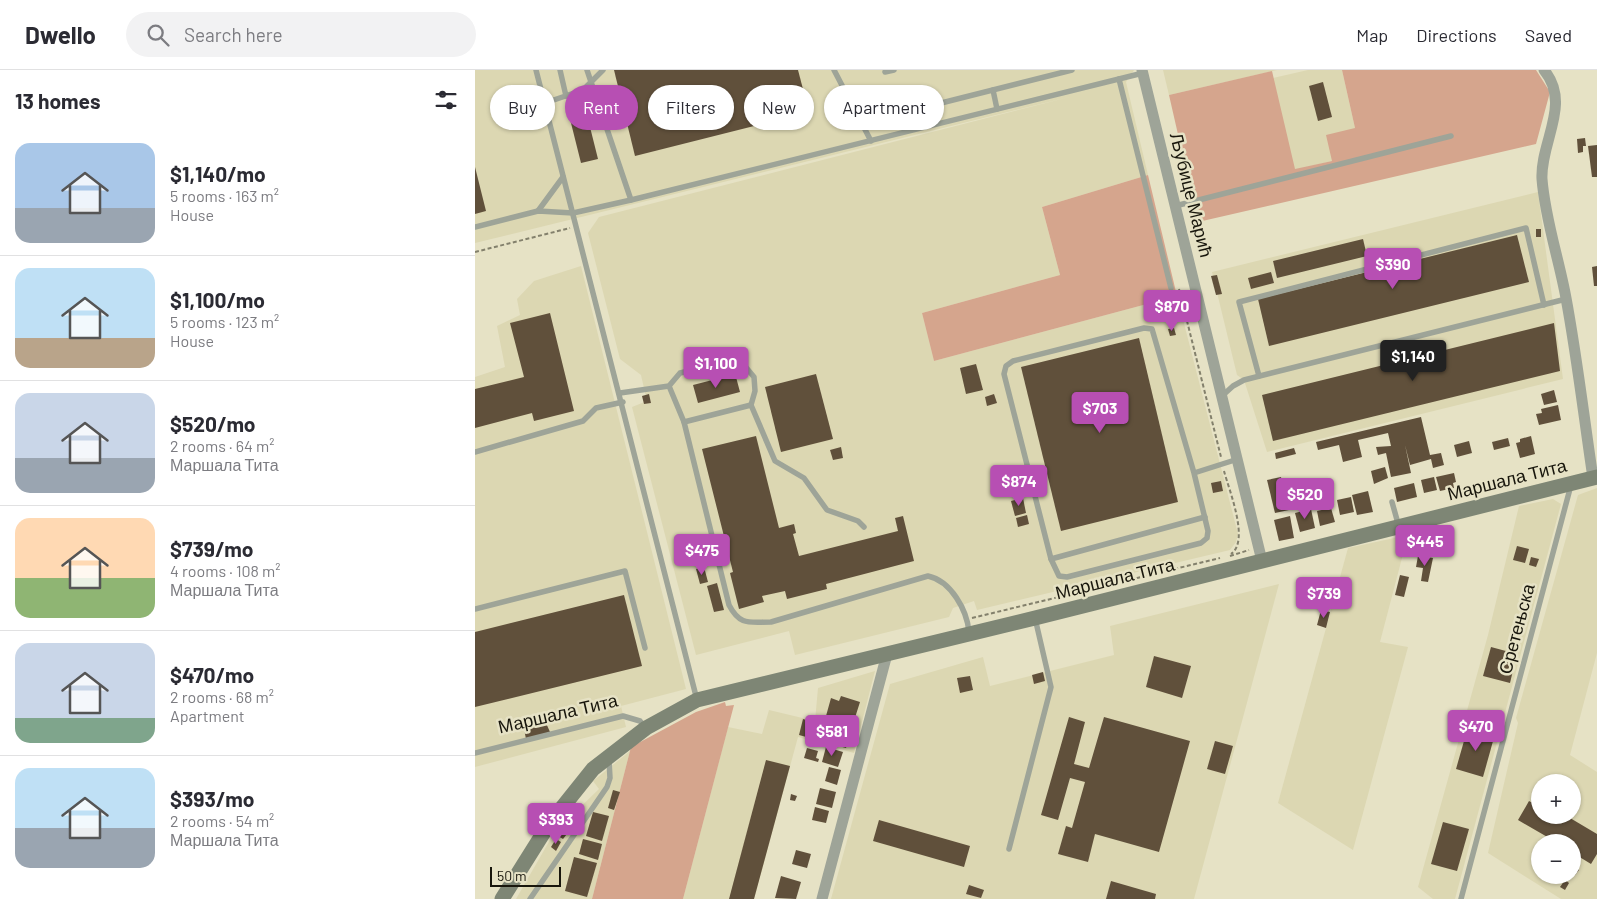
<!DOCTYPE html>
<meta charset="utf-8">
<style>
:root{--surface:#fff;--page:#f2f2f3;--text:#2b2b33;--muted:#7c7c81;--line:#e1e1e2;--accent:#b74fb3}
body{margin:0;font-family:Barlow,sans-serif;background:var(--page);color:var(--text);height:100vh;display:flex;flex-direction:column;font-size:19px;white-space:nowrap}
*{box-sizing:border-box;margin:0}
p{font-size:16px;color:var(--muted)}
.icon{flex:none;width:28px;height:28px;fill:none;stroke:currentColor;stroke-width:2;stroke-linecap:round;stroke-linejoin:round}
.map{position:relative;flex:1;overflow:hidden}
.drawer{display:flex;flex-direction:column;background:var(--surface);width:475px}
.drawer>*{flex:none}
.guide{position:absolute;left:15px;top:15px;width:475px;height:45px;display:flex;gap:10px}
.fabs{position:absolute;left:1056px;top:704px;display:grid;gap:10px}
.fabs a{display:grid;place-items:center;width:50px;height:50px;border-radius:50%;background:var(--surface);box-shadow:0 1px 4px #0004;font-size:25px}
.scale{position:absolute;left:15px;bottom:12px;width:71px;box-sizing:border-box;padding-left:5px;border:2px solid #18160c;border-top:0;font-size:14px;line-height:18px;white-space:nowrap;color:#18160c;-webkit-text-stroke:4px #e6e2c5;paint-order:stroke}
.price{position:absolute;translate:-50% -42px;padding:0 11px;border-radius:5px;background:var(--accent);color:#fff;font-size:16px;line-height:32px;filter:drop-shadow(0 1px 2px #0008)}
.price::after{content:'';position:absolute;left:50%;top:30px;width:15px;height:11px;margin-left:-8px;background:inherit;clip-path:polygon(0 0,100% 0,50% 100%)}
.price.active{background:#222;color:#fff}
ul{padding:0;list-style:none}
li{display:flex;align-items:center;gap:15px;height:125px;padding:0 15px}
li+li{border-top:1px solid var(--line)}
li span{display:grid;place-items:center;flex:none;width:140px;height:100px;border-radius:15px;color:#555}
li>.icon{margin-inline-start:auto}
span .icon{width:60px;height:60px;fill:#fffc;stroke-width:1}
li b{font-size:21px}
h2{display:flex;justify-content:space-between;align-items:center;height:60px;padding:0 15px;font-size:21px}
.chip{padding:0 18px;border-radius:22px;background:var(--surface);box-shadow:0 1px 4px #0004;font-size:18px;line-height:45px}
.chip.active{background:var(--accent);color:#fff}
header{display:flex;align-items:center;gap:30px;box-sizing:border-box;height:70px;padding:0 25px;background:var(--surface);border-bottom:1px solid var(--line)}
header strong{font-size:24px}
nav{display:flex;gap:28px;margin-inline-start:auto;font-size:18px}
.search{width:350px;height:45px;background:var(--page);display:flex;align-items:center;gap:12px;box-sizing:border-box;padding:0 18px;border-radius:28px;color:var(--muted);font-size:19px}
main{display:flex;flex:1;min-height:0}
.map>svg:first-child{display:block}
.built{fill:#dcd7b2;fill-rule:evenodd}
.green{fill:#d5a58d}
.building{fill:#60503b}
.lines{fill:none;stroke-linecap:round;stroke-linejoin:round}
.path{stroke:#83806c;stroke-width:2;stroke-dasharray:4 2.5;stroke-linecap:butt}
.lane{stroke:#9ea498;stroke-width:5.5}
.street{stroke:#9ea498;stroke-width:11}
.secondary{stroke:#7e8675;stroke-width:15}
.labels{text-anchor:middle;stroke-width:5;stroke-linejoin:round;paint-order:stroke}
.street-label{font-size:18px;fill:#18160c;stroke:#e6e2c5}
</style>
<header>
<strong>Dwello</strong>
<div class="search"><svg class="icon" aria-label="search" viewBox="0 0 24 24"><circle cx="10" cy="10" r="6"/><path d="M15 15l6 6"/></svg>Search here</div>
<nav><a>Map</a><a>Directions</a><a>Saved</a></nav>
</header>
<main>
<section class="drawer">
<h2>13 homes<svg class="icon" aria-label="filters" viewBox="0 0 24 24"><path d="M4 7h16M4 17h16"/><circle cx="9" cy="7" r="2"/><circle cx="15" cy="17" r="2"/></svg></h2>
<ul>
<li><span style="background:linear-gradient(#a9c7e8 65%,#9aa5b1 0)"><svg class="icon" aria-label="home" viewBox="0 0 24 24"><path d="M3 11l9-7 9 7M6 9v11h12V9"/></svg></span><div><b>$1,140/mo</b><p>5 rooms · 163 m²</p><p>House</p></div></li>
<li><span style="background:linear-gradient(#bfe0f5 70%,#b9a48a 0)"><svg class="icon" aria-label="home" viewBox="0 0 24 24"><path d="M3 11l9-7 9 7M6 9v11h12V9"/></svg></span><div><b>$1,100/mo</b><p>5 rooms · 123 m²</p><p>House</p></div></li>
<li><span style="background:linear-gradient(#c9d6e8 65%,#9aa5b1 0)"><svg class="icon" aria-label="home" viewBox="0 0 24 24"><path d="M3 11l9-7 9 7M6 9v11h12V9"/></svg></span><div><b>$520/mo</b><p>2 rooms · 64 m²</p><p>Маршала Тита</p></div></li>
<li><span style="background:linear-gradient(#ffd9b3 60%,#8fb573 0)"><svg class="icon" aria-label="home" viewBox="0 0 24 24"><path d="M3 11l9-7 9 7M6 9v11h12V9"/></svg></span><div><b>$739/mo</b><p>4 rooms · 108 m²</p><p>Маршала Тита</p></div></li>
<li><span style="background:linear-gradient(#c9d6e8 75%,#7fa58c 0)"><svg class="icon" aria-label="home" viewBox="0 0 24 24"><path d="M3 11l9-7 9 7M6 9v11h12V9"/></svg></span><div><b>$470/mo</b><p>2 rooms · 68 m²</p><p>Apartment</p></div></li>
<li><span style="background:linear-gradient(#bfe0f5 60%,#9aa5b1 0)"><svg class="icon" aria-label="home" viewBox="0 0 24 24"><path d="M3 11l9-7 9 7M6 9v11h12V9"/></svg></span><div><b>$393/mo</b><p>2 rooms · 54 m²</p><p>Маршала Тита</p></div></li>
</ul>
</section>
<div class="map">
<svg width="1122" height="829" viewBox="0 0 1122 829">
<rect width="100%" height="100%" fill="#e6e2c5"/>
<g class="built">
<polygon points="0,0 659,0 651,12 673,105 567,137 585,205 447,243 459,291 702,226 763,464 761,472 755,480 502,540 499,531 478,538 474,547 320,585 314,561 221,585 157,337 172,331 166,305 145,289 113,163 124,147 598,26 0,173"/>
<polygon points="688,0 802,0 694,25"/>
<polygon points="833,0 867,0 880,58 857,91 819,100 798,8"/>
<polygon points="1063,122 1088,309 792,382 769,310 762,305 737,202"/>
<polygon points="106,196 211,619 146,636 151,657 0,697 0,307 30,297 22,256 45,245 42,229 59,211"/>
<path d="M1122,418V583L1095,685L1122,702V829H1086L1013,783L1043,653L1041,648L1103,425ZM1065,712H1098V745H1065ZM1065,772H1098V805H1065Z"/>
<polygon points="1078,429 1086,434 980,829 958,829 943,817 1013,565 1044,436"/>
<polygon points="933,465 905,572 933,577 878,780 803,733 873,478"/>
<polygon points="804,514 719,829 356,829 415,614 508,587 515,616 639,585 635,556"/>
<polygon points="400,601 379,683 323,667 279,829 208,829 253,657 287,664 294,640 340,651 343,618"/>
<polygon points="155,681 117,829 41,829 79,763 124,719 118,711"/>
</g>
<g class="green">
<polygon points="867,0 1061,0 1075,22 1061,74 723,152 694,25 797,1 820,99 857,91 851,65 880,58"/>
<polygon points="673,105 702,226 459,291 447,243 585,205 567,137"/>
<polygon points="250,632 251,636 259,635 208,829 117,829 156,677 221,642"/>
</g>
<g class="building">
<polygon points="139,0 323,0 334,42 160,86"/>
<polygon points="848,12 857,47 843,51 834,16"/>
<polygon points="109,33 123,89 106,93 92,37"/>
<polygon points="1110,68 1111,76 1108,76 1108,82 1103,83 1102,69"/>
<polygon points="1122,75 1122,107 1117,107 1113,76"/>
<polygon points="0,97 11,141 0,144"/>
<rect x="1061" y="159" width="5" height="8"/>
<polygon points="1042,165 1054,212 794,276 783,229"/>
<polygon points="888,169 892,186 802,208 798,191"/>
<polygon points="1122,196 1122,216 1119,216 1117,197"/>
<polygon points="796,202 799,213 776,219 773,208"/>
<polygon points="742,205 747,224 741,225 736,206"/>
<polygon points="75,243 99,341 59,351 57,343 0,358 0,319 49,307 35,253"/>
<polygon points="1079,253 1085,301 798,371 787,325"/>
<polygon points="699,258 701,265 695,266 693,259"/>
<polygon points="664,268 703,432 586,461 546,297"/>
<polygon points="501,294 508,320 491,324 485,298"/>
<polygon points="341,304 358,369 306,382 290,317"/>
<polygon points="253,306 254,309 261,307 265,322 223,333 218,315"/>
<polygon points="1079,320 1082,332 1069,335 1066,324"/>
<polygon points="174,324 176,333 169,334 167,326"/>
<polygon points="519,324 522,333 512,336 510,327"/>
<polygon points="1083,335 1086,350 1064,355 1061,344 1067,343 1066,339"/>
<polygon points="946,347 955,385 966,383 969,395 958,398 956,389 935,395 930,375 936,403 916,407 911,383 903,385 901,377 916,376 913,363 883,370 887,387 868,392 864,375 843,380 841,372"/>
<polygon points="281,366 304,458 319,454 321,463 318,464 324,486 423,461 420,448 428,446 439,491 351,514 352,519 312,529 310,521 287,526 289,532 264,539 255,503 258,502 227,379"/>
<polygon points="1056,366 1060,384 1045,388 1041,373 1045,372 1045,369"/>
<polygon points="1033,368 1035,376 1019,380 1017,372"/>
<polygon points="994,371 997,383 982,387 979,375"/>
<polygon points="366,377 368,388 358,390 355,380"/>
<polygon points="819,378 821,384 801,389 800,383"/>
<polygon points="910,397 913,408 899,414 896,401"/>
<polygon points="979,403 981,412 978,413 979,418 965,421 961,407"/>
<polygon points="806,407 814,440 800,443 792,410"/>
<polygon points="959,407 962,420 949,423 946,410"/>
<polygon points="746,411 748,421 738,423 736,413"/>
<polygon points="939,413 942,427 922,432 919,418"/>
<polygon points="893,421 898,442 882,445 877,425"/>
<polygon points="876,427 879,442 865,445 862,430"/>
<polygon points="548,428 551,443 540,446 536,431"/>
<polygon points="856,438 860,452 845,456 842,441"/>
<polygon points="836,439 840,458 825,462 820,443"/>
<polygon points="552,445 554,454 543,457 541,448"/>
<polygon points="815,446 819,468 804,471 799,450"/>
<polygon points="1042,476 1054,479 1050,493 1038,490"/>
<polygon points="227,480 230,489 221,492 219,483"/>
<polygon points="943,486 958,488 953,512 946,511 948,498 941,497"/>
<polygon points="1056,487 1064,489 1061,497 1054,495"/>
<polygon points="229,497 233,512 225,514 221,499"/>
<polygon points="925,505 934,507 929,527 920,525"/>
<polygon points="242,513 249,540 239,542 232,516"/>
<polygon points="842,516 856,520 852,536 838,532"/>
<polygon points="149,525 167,596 0,637 0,562"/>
<polygon points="846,540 855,542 851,558 842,555"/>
<polygon points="1016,577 1042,584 1035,613 1008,606"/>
<polygon points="679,586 716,596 707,628 671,617"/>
<polygon points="568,602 570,611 559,614 557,605"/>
<polygon points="495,606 498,620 485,623 482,608"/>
<polygon points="366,626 385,632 378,654 351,646 356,628 364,631"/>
<polygon points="67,644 75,662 51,669 49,659 54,657 52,648"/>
<polygon points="594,647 610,652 599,694 614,698 629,647 715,671 684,782 620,764 613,792 583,784 591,756 597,758 610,712 595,708 583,750 566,745"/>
<polygon points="328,649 376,663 371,678 324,665"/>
<polygon points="993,657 1020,664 1008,707 981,699"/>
<polygon points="740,671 758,676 750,704 732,699"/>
<polygon points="351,677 368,682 363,697 347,692"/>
<polygon points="332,678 343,681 341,688 344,689 343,692 329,688"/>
<polygon points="291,690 315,696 279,829 254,829"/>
<polygon points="354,697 366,700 362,715 350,711"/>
<polygon points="345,718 361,722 357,738 341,734"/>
<polygon points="138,720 145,722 139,740 133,738"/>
<polygon points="316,724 322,726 320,731 315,730"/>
<polygon points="1054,731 1065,737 1065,745 1090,745 1122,764 1122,784 1116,794 1098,783 1098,772 1081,772 1043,750"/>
<polygon points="340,737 354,741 351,753 337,750"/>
<polygon points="118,742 134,746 127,771 111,766"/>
<polygon points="404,750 495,776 489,797 398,771"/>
<polygon points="968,752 994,759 982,801 956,794"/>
<polygon points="87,761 92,764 88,769 83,766"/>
<polygon points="81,769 86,772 81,781 76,777"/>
<polygon points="108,769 127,774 123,790 104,784"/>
<polygon points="321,780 336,784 332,798 317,794"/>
<polygon points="99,787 122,793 112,827 90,821"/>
<polygon points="1100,797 1104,800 1100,805 1098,802"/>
<polygon points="306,806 326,812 321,829 300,828"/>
<polygon points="1090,810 1094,813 1090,820 1085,817"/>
<polygon points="636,811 681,824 680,829 631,829"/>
<polygon points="494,815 509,820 506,828 491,824"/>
</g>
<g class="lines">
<g class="path">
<polyline points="0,182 95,158"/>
<polyline points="704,219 746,387"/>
<path d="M749,401C754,420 775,471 756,484"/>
<polyline points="755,486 774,480"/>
<polyline points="497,548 745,488"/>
</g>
<g class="lane">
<polyline points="61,0 222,630"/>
<polyline points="85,0 91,26"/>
<polyline points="112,0 156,130"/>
<polyline points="359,0 396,71"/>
<polyline points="410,2 419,0"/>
<polyline points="644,9 696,218"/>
<polyline points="518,20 522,39"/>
<polyline points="70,33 108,20 128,0"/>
<polyline points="387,53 597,0"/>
<polyline points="700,136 976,66"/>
<polyline points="63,141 88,107"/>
<polyline points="0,157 63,141 98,143 156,130 668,3"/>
<polyline points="784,306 764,232 1051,158 1069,235"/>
<path d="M194,316L209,352L254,535C265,556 274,552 296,552L453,506C476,511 492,540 494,562"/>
<polyline points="145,323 194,316 205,303 264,289 279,307 280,321 276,335 300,391 329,408 352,440 383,451 389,457"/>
<polyline points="747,326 758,316 769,310 1091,229"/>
<polyline points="209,352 276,335"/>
<polyline points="0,382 108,351 121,338 148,332"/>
<polyline points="719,403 733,461 732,468 726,473 592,507 584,506 576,489 529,304 531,296 538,291 669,258 677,259 719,403 763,389"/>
<polyline points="917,432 924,457"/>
<polyline points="576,489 730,447"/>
<polyline points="0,539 150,501 170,578"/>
<polyline points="0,683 148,646 165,651 171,658"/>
<polyline points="534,779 576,617 560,548"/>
<polyline points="55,829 132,717 135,708 134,690"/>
<polyline points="986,829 1096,415"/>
</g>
<g class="street">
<polyline points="667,0 787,491"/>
<path d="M1069,0C1097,34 1065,72 1067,109C1070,149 1084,189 1091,228C1102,287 1109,348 1118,408"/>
<polyline points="347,829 412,584"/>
</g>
<polyline class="secondary" points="27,829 74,754 118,699 171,658 222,630 560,548 1122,407"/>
</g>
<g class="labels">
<g class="street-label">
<text transform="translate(716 125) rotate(76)" y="6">Љубице Марић</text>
<text transform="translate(1032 410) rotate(-14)" y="6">Маршала Тита</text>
<text transform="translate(640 509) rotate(-14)" y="6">Маршала Тита</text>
<text transform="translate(1042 559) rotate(-75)" y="6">Сретењска</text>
<text transform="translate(83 644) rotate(-13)" y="6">Маршала Тита</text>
</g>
</g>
</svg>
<div class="fabs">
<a>+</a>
<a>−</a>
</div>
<div class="scale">50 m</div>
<b class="price" style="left:918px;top:220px">$390</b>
<b class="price" style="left:697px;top:262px">$870</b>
<b class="price active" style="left:938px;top:312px">$1,140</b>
<b class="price" style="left:241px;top:319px">$1,100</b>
<b class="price" style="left:625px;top:364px">$703</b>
<b class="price" style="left:544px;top:437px">$874</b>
<b class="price" style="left:830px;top:450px">$520</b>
<b class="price" style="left:950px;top:497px">$445</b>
<b class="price" style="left:227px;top:506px">$475</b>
<b class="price" style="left:849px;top:549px">$739</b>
<b class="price" style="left:1001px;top:682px">$470</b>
<b class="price" style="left:357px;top:687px">$581</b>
<b class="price" style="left:81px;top:775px">$393</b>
<div class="guide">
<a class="chip">Buy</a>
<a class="chip active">Rent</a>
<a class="chip">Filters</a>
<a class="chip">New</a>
<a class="chip">Apartment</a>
</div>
</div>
</main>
